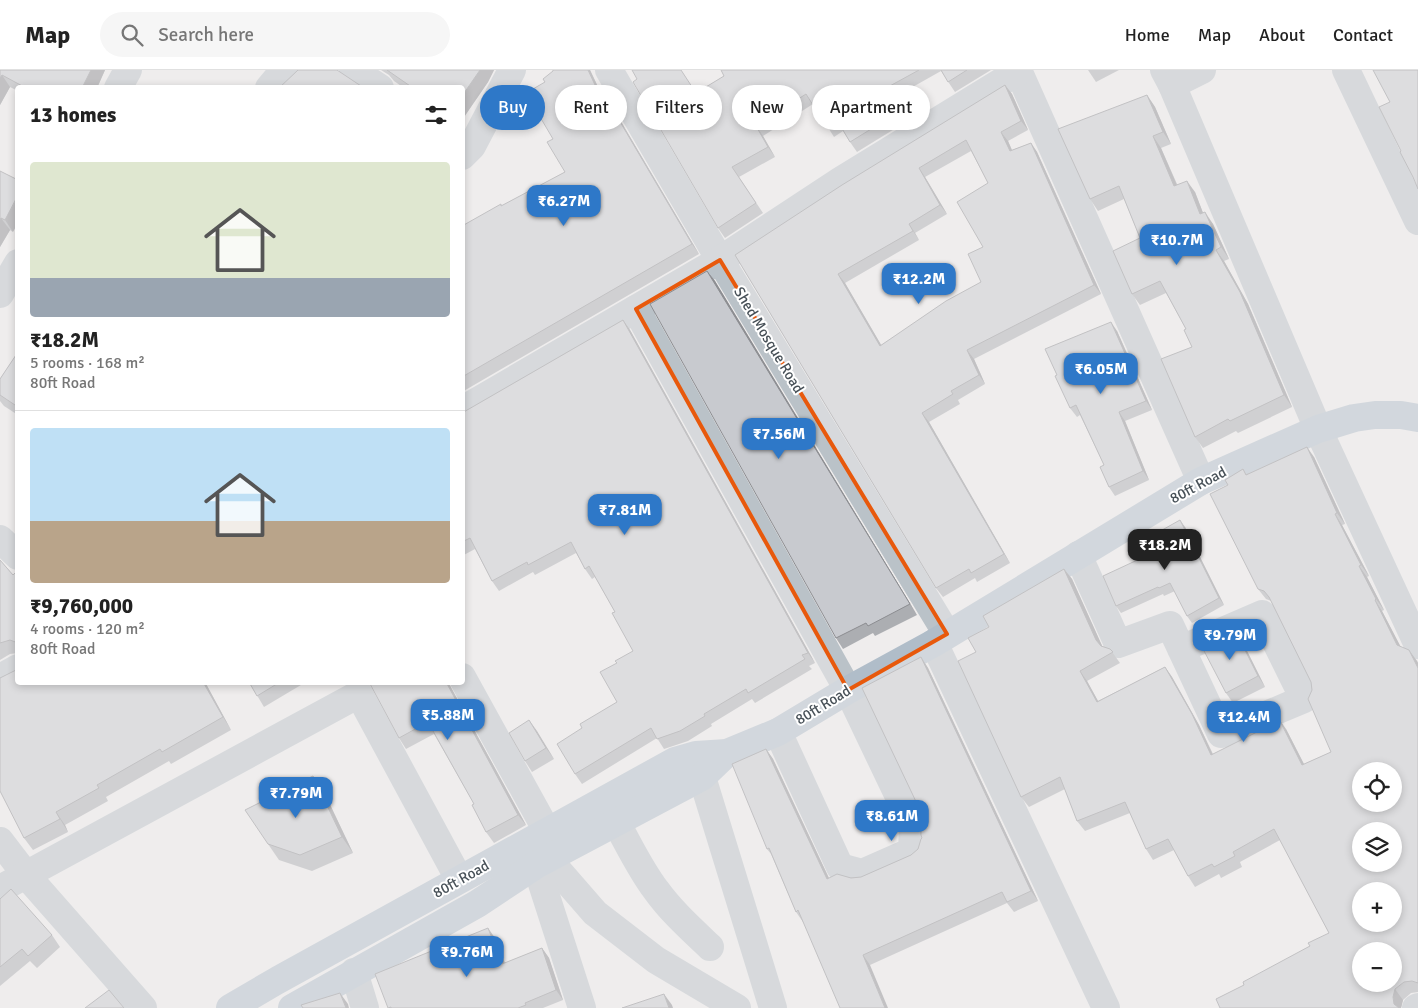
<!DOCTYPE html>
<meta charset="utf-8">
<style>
:root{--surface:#fff;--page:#f6f6f6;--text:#222;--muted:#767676;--line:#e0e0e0;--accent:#2e78c8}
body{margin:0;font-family:Signika,sans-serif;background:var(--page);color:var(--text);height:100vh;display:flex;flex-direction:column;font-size:19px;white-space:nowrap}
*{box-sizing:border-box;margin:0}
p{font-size:16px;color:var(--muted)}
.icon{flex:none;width:28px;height:28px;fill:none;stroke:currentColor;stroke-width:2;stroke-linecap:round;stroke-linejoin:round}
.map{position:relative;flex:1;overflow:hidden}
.side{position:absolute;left:15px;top:15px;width:450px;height:600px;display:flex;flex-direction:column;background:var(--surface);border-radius:5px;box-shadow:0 2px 8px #0003}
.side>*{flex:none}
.hud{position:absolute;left:480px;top:15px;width:475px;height:45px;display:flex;gap:10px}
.fabs{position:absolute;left:1352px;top:692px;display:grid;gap:10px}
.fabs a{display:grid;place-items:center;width:50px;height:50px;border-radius:50%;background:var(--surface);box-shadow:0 2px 8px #0003;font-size:25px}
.price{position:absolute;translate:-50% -42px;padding:0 11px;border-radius:10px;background:var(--accent);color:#fff;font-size:16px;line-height:32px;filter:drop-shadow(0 1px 2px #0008)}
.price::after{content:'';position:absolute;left:50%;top:30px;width:15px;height:11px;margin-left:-8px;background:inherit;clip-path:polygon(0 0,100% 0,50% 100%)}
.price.active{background:#222;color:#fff}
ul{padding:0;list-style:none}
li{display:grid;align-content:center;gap:10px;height:265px;padding:0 15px}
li+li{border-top:1px solid var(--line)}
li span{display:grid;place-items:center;height:155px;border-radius:5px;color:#555}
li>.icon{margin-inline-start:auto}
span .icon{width:90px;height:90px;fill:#fffc;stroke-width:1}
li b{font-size:21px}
h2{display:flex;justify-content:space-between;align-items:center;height:60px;padding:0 15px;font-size:21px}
.chip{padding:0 18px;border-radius:22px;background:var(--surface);box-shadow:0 2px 8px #0003;font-size:18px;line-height:45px}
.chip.active{background:var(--accent);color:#fff}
header{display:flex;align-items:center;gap:30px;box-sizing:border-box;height:70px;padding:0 25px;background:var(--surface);border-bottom:1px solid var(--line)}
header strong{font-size:24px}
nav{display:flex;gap:28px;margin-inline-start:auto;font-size:18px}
.search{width:350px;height:45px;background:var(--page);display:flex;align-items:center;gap:12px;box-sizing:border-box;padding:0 18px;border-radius:28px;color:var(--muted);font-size:19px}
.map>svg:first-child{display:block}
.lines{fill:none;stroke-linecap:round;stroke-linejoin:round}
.minor{stroke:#bac2c8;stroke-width:28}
.major{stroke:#b0bdc9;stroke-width:28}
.wall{fill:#acaeb2;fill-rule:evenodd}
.shaded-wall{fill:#8c8d91}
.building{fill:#c8cacf;stroke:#8c8d91;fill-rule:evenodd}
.marked{fill:none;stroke:#e8590c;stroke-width:4;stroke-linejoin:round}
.labels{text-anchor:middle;stroke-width:4;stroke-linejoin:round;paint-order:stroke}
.street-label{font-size:15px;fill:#485158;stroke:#fff}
</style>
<header>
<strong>Map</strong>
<div class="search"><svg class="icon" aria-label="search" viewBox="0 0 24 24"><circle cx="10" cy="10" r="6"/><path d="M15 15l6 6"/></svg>Search here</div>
<nav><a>Home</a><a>Map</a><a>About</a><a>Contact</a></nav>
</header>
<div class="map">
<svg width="1418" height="938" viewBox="0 0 1418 938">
<rect width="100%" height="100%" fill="#efeded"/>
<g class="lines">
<g class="minor">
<polyline points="353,0 380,18"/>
<polyline points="609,0 720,190 947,564"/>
<polyline points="1018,0 1201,411"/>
<polyline points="1164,0 1172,15 1318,359 1418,575"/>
<polyline points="1346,0 1418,151"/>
<polyline points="1172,15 1202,0"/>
<polyline points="118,18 128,0"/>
<polyline points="269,18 284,0"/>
<polyline points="462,86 472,76 512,0"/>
<polyline points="0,224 18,193"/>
<polyline points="636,239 848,620 913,756 912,781 862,803 840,797 778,662"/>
<polyline points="462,340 720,190 840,111 1019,1"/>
<polyline points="0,469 18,486"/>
<polyline points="1078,485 1118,574 1170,555 1221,664 1304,629 1262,544 1181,579"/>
<polyline points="934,573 1106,938"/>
<polyline points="462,607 558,781"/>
<polyline points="0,608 18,598"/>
<polyline points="702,707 773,938"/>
<path d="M616,752C629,775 640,799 656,820C671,841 691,859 710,877"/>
<polyline points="0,771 26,805 143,938"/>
<polyline points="548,789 595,843 656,890 737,938"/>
<polyline points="536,795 582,938"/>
<polyline points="0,819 359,624 459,809"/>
<polyline points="354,902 365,938"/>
<polyline points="1416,938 1418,937"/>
</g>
<g class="major">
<polyline points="230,938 278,910 675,691 696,685 727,683 778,662 848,620 934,573 1201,411 1318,359 1354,348 1375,345 1401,345 1418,348"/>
<polyline points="292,938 477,834 536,795 702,707 727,683"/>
</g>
</g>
<g class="wall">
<polygon points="0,0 105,0 97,18 18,18 18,21 10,17 0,35"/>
<polygon points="381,0 494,0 488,12 462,50 462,18 404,18 394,11 389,5"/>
<polygon points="553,0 590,0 604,29 613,38 699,184 462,322 462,156 502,136 565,102 553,69 545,12 553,1"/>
<polygon points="721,0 991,0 955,22 941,1 895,27 909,50 857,82 850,72 843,61 834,67 813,34 763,66 775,87 739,107 763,143 725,168 718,158 696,23 724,6"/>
<polygon points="1088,0 1119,0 1096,12"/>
<path d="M1005,15L1012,24L1028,60L1008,71L1012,80L1031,73L1037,82L1101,224L974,289L985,314L958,330L960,334L929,352L1010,493L977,512L975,508L943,527L936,518L735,185ZM971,81L988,113L983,177L981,212L881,275L845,213L919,170L915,163L947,144L925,107Z"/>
<polygon points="1147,25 1155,37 1171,74 1161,78 1177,114 1195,122 1203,143 1213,154 1229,189 1224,191 1248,234 1292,337 1238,363 1236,361 1203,378 1195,367 1192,277 1186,259 1166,223 1140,235 1132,224 1140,168 1124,129 1098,141 1090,129"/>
<polygon points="0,101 13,162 10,160 0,177"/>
<polygon points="707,201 715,211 917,545 875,566 873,563 843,579 836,568"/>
<polygon points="623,250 630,260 815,593 809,596 812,599 755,633 752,629 711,654 712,656 688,671 664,679 657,668 582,714 575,704 582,658 617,632 617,593 633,581 615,542 595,507 592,509 585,499 576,483 535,505 533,502 499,521 492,511 475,479 462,486 462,343"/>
<polygon points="1117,261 1152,340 1125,351 1149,410 1115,426 1109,417 1104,395 1080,345 1077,347 1070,338 1057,305"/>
<polygon points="18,282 18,345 4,336 0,331 0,309"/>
<polygon points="1314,387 1345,454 1342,455 1369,506 1367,507 1384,540 1382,541 1400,576 1417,591 1418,593 1418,922 1411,923 1403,930 1401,938 1244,915 1310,876 1329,863 1280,770 1240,792 1242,797 1221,808 1219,804 1195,817 1188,806 1174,780 1153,790 1146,779 1130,743 1085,761 1077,751 1065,719 1029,737 1021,727 976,582 989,557 1064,499 1072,509 1102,576 1110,579 1120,593 1087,611 1098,631 1165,597 1172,607 1199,655 1213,684 1286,659 1304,694 1331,682 1312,620 1311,612 1271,531 1266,529 1258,519 1228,415 1243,399 1246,404"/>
<polygon points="1185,457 1224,535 1192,553 1187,546 1175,521 1164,526 1163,524 1121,543 1116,536 1146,486"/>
<polygon points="0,490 13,505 18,506 18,583 10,584 0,590"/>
<polygon points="1242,571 1265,617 1233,633 1226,623"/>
<polygon points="921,587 928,598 1038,831 1014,842 1007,833 870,895 803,852 796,842 771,784 767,779 766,679 773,689 829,808 861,807 911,785 918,779 922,768"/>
<polygon points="205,612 231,660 171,694 169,691 106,727 108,731 65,755 68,762 33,780 24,768"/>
<polygon points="249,612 306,612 264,637"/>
<polygon points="368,612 448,612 526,755 494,773 486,762 474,734 434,664 406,679 399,668 370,614"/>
<polygon points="529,650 554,689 532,702 525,691"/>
<polygon points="313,706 324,722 353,783 312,801 279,790 268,774"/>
<polygon points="0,829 52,865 60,877 37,898 30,891 0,916"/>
<polygon points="495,868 505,893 542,878 549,888 563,930 543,938 388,938"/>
</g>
<g class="shaded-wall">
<polygon points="91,0 105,0 97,18 82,18"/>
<polygon points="480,0 494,0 488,12 462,50 462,26"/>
<polygon points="588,0 590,0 609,41 602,30"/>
<polygon points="2,5 10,17 0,35 0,8"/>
<polygon points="1005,15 1012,24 1028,60 1021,51"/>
<polygon points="888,17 895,27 909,50 902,40"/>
<polygon points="1147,25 1155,37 1171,74 1163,62"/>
<polygon points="606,28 613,38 699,184 692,174"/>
<polygon points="756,56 763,66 775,87 768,77"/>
<polygon points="1001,62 1008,71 1016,90 1010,81"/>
<polygon points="1153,66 1161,78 1182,127 1174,116"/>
<polygon points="1031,73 1037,82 1101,224 1094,215"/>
<polygon points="919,98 925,107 947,144 940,135"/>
<polygon points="1187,111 1195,122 1208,156 1200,144"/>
<polygon points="18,125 18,153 13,162 5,150"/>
<polygon points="1205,142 1213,154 1229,189 1221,177"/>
<polygon points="1,148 10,160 0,177 0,150"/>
<polygon points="909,154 915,163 919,170 913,161"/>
<polygon points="1216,180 1224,191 1248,234 1292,337 1284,325"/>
<polygon points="707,201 715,211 917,545 910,534"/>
<polygon points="838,204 845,213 887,285 880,276"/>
<polygon points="623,250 630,260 815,593 808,583"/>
<polygon points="1111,252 1117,261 1152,340 1146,331"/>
<polygon points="967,280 974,289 985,314 979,305"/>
<polygon points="1119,342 1125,351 1149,410 1143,401"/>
<polygon points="922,343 929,352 1010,493 1004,484"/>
<polygon points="1307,377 1314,387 1345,454 1337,443"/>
<polygon points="1335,444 1342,455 1369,506 1361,495"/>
<polygon points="1180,450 1185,457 1224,535 1219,528"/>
<polygon points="1359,496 1367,507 1384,540 1376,529"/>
<polygon points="1064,499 1072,509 1104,580 1096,570"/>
<polygon points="1375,530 1382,541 1405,585 1397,575"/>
<polygon points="1235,560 1242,571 1265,617 1258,606"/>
<polygon points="1409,580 1417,591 1418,593 1418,598"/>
<polygon points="921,587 928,598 1038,831 1031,821"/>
<polygon points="1165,597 1172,607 1199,655 1218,696 1211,685"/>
<polygon points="1080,601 1087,611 1104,642 1097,632"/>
<polygon points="203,612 205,612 231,660 223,647"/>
<polygon points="446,612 448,612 526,755 518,745"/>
<polygon points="1279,649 1286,659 1310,706 1302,695"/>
<polygon points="529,650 537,661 554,689 546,678"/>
<polygon points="766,679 773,689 834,819 827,809"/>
<polygon points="313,706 324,722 353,783 342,767"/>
<polygon points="56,742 65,755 68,762 60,749"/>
<polygon points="488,858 495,868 509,904 502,894"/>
<polygon points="542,878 549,888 563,930 556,920"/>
<polygon points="863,885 870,895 888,938 885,938"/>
<polygon points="1395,919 1403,930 1401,938 1397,938 1394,934 1393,927"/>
<polygon points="340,923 348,934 349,938 346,938"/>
<polygon points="664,924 672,935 673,938 669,938"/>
</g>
<g class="building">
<polygon points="0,0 91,0 82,18 26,18 2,5 0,8"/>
<polygon points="298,0 337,0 361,16 366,18 279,18"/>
<polygon points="387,0 480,0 462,26 462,18 413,18"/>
<polygon points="553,0 588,0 602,30 606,28 692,174 462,307 462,156 501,134 501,136 565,102 547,72 553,69 526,23 545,12 543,9 553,1"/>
<polygon points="632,0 681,0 696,23 724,6 721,0 919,0 888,17 902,40 850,72 837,50 827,57 806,24 756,56 768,77 732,97 756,133 718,158 633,12 637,9"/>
<polygon points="941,0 967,0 948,12"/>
<polygon points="1373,0 1418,0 1418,119 1413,107 1400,82 1401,81 1379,37 1390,32"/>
<path d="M1005,15L1021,51L1001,62L1010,81L1031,73L1094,215L967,280L979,305L951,321L953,324L922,343L1004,484L971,503L969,499L936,518L735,185L842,115ZM966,70L988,113L957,132L983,177L968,184L981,212L946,231L880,276L838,204L913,161L909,154L940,135L919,98Z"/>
<polygon points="1147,25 1163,62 1153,66 1174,116 1187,111 1200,144 1205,142 1221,177 1216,180 1240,222 1284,325 1230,351 1228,349 1195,367 1161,289 1192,277 1184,260 1186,259 1160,211 1132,224 1113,181 1140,168 1119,116 1090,129 1058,59"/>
<polygon points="0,101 18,110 18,125 5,150 1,148 0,150"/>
<polygon points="707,201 910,534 868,556 866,553 836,568 650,234"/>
<polygon points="623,250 808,583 802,585 805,589 748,623 746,619 704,644 705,646 680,661 657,669 651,658 575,704 557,674 582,658 580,654 617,632 600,602 617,593 615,591 633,581 612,543 615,542 589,496 585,499 571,472 528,495 527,492 492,511 470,468 462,472 462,343"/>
<polygon points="1111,252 1146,331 1119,342 1143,401 1109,417 1100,397 1104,395 1076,335 1070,338 1055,306 1057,305 1045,279"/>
<polygon points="18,282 18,337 0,325 0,309"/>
<path d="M1307,377L1337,443L1335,444L1361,495L1359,496L1376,529L1375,530L1397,575L1409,580L1418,598V913L1412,911L1404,912L1395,919L1393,927L1394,934L1399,938H1220L1216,929L1244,915L1243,912L1310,876L1308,873L1329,863L1274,759L1233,782L1235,786L1214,797L1212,794L1188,806L1168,769L1146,779L1125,732L1077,751L1060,707L1021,727L958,591L976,582L968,568L989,557L983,546L1064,499L1096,570L1101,576L1110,579L1113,582L1080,601L1097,632L1165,597L1192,644L1211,685L1259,661L1258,659L1279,649L1302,695L1331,682L1308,629L1312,620L1311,612L1269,527L1264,521L1258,519L1210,424L1228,415L1225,410L1243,399L1246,405ZM1361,701H1394V734H1361ZM1361,761H1394V794H1361ZM1361,821H1394V854H1361ZM1361,881H1394V914H1361Z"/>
<polygon points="1180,450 1219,528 1187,546 1170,513 1159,518 1158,517 1116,536 1103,506 1146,486 1139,473"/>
<polygon points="0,490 13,505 15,503 18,506 18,573 10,570 0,573"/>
<polygon points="1235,560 1258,606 1226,623 1202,577"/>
<polygon points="921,587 1031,821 1007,832 1002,822 863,885 885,938 840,938 798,840 796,842 769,778 767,779 732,694 766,679 827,809 837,804 851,808 861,807 911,785 918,779 921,769 922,768 921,765 920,740 862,618"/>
<polygon points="18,599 18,612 203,612 223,647 162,682 160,679 97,715 99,718 56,742 60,749 24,768 0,721 0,608"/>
<polygon points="249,612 280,612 257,626"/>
<polygon points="369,612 446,612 518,745 486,762 472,735 474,734 428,652 399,668"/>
<polygon points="529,650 546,678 525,691 509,663"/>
<polygon points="313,706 342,767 300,785 268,774 245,740"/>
<polygon points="11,819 52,865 28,886 22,879 0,897 0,829"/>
<polygon points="488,858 502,894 542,878 556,920 525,933 526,935 518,938 391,938 391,937 388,938 375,904"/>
<polygon points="109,920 124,938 85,938"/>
<polygon points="340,923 346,938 303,938 301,935"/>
<polygon points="664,924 669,938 622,938"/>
</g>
<path d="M0 0H1418V938H0ZM720,190L947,564L848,620L636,239Z" fill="#efeded" fill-opacity=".55" fill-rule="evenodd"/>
<path class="marked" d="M720,190L947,564L848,620L636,239Z"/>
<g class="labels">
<g class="street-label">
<text transform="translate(769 270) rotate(59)" y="5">Shed Mosque Road</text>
<text transform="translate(1198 415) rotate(-28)" y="5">80ft Road</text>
<text transform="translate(823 635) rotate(-31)" y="5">80ft Road</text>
<text transform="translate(461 809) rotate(-29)" y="5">80ft Road</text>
</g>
</g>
</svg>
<div class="fabs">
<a><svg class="icon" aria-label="locate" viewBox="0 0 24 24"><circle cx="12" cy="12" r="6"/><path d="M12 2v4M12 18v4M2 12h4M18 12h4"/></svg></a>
<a><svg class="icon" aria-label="layers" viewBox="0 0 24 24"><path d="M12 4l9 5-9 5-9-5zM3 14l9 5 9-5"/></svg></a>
<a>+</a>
<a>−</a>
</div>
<b class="price" style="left:564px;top:157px">₹6.27M</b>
<b class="price" style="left:1177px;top:196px">₹10.7M</b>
<b class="price" style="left:919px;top:235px">₹12.2M</b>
<b class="price" style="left:1101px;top:325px">₹6.05M</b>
<b class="price" style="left:779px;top:390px">₹7.56M</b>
<b class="price" style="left:625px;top:466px">₹7.81M</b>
<b class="price active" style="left:1165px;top:501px">₹18.2M</b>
<b class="price" style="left:1230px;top:591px">₹9.79M</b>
<b class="price" style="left:448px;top:671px">₹5.88M</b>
<b class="price" style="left:1244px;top:673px">₹12.4M</b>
<b class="price" style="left:296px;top:749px">₹7.79M</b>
<b class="price" style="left:892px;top:772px">₹8.61M</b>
<b class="price" style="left:467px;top:908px">₹9.76M</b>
<div class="hud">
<a class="chip active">Buy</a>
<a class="chip">Rent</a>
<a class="chip">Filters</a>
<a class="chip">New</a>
<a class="chip">Apartment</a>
</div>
<section class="side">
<h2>13 homes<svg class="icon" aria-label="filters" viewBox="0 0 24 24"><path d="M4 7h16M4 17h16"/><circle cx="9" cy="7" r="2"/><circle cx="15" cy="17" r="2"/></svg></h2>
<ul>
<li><span style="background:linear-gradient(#dfe7d0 75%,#9aa5b1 0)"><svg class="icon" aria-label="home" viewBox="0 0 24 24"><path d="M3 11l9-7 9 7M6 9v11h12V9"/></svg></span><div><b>₹18.2M</b><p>5 rooms · 168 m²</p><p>80ft Road</p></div></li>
<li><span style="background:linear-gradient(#bfe0f5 60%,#b9a48a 0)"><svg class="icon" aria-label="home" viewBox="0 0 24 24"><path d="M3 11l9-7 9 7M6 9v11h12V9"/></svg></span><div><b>₹9,760,000</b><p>4 rooms · 120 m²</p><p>80ft Road</p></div></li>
</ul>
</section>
</div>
